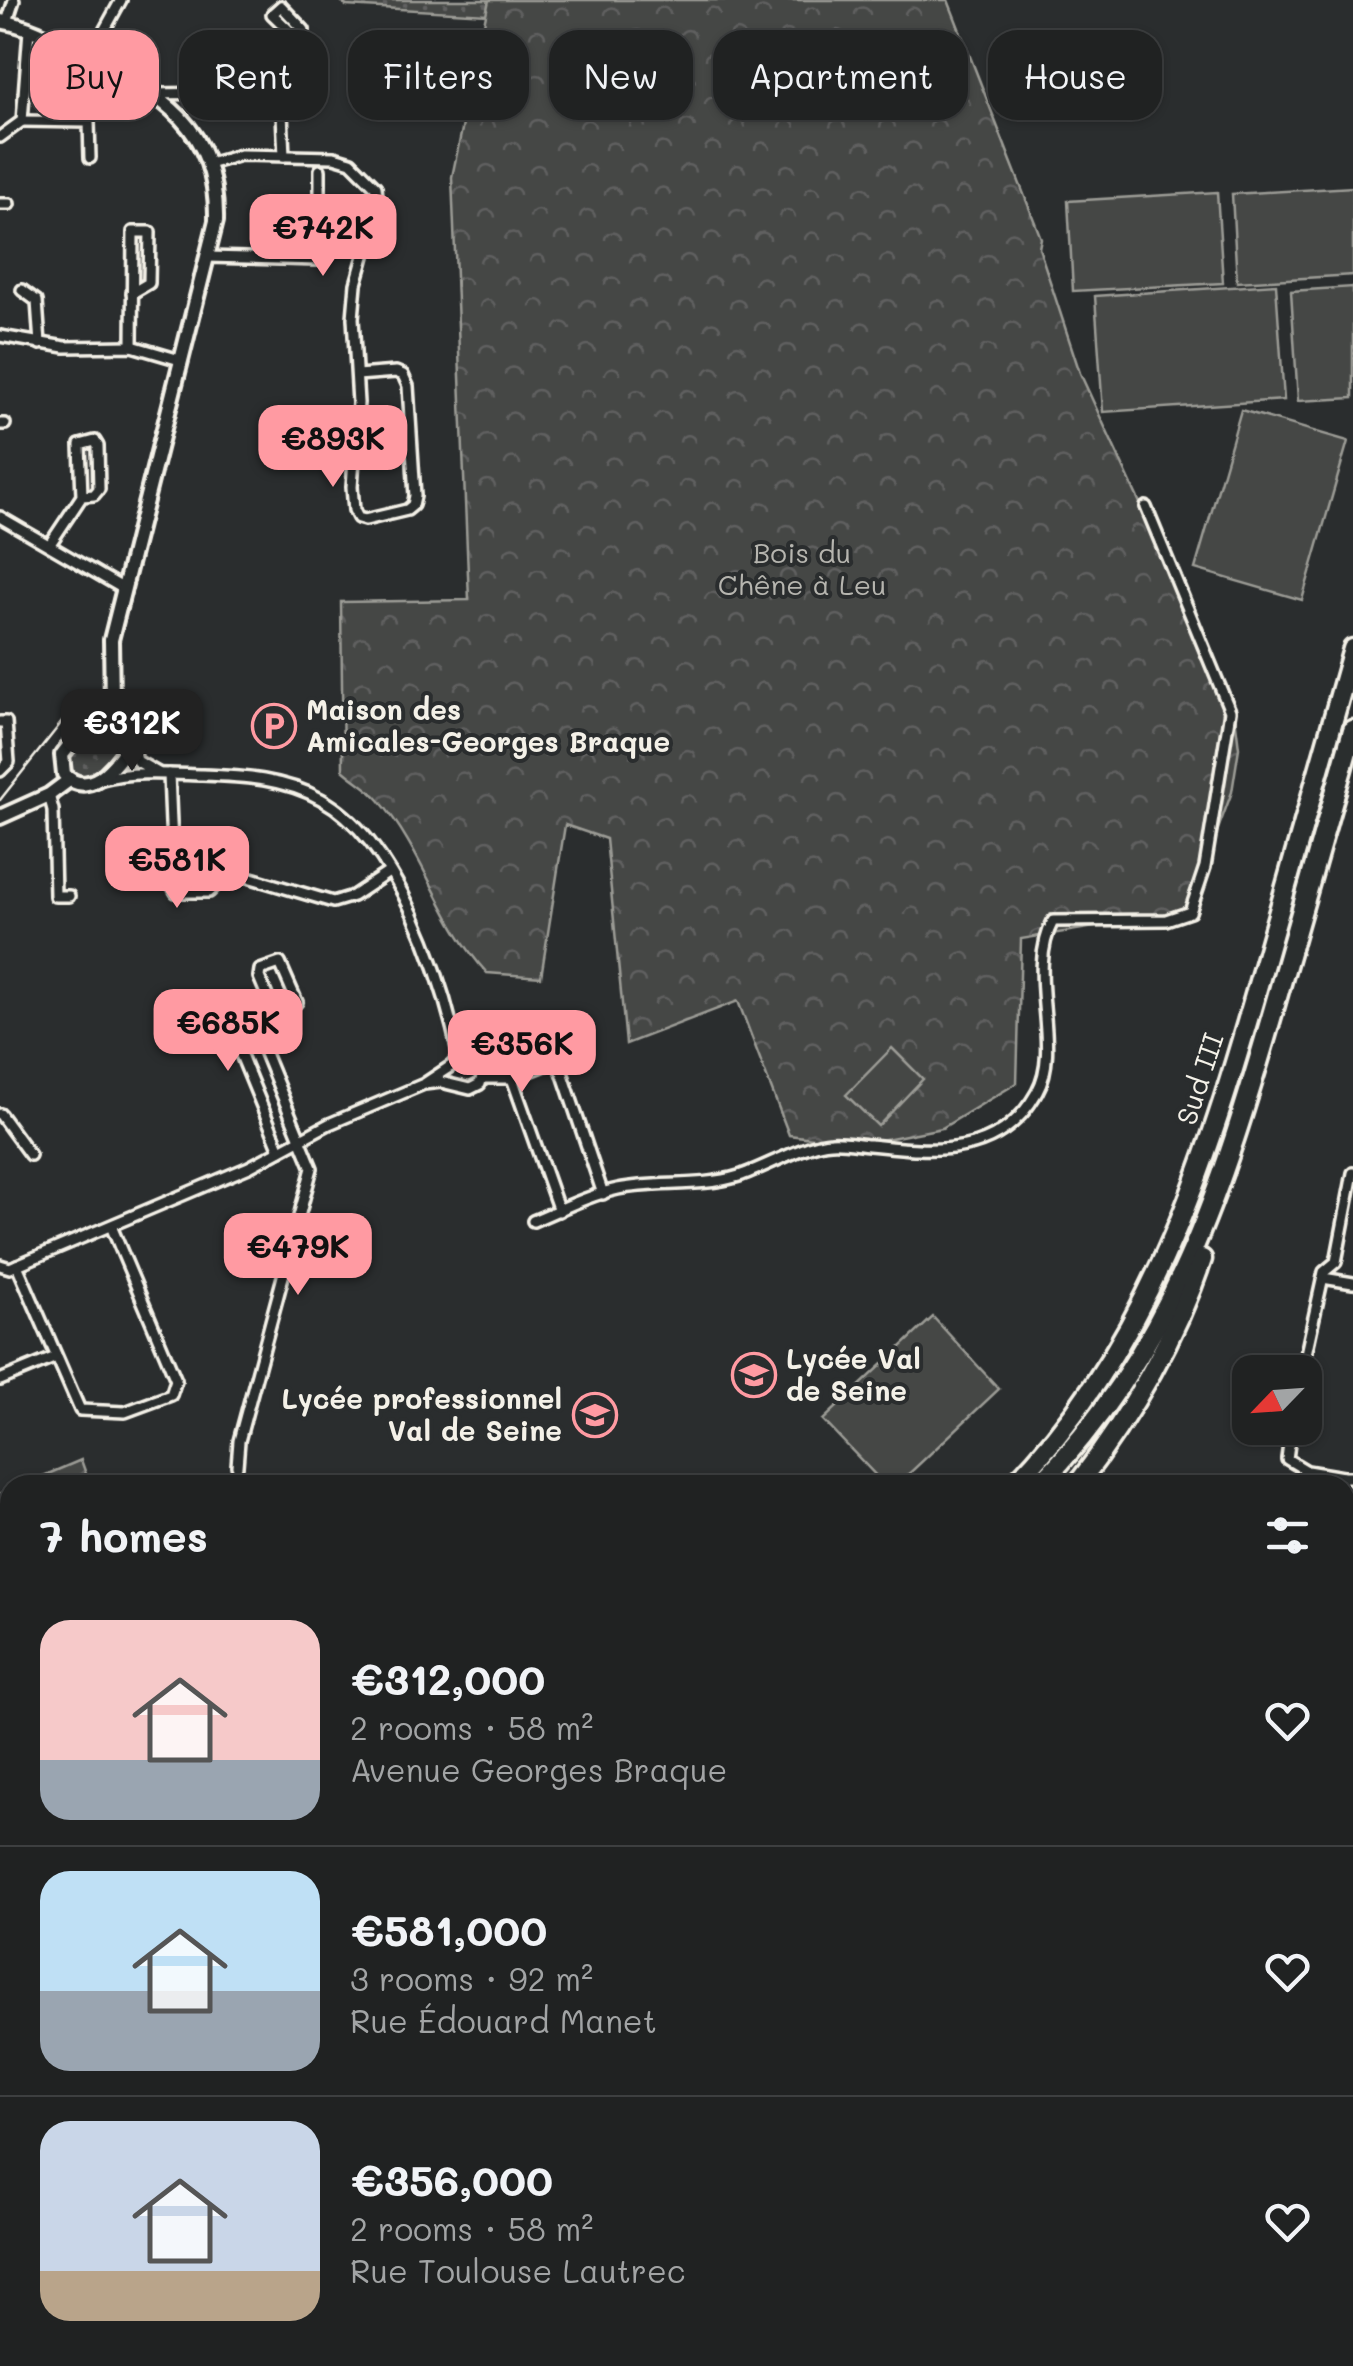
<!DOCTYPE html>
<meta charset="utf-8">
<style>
:root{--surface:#202222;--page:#282a2a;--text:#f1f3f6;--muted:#a2a4a5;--line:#3d3f40;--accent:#ff9aa2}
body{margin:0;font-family:Mali,sans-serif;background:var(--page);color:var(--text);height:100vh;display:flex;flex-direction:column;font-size:38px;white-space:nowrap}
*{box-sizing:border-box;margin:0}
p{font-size:32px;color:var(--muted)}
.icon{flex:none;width:55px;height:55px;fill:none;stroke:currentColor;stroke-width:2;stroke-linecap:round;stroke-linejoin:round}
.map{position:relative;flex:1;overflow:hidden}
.sheet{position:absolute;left:0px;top:1475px;width:1355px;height:892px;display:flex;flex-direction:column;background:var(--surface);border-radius:30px 30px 0 0;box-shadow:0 2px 8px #0004,0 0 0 2px var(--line)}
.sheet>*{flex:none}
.banner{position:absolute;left:30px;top:30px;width:1295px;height:90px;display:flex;gap:20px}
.needle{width:65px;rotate:245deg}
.buttons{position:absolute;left:1232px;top:1355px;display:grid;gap:20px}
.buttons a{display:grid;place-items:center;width:90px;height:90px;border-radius:20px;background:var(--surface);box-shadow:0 2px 8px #0004,0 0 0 2px var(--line);font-size:50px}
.price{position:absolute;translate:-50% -85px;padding:0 22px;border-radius:20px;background:var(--accent);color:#111;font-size:32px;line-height:65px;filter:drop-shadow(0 2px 5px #0008)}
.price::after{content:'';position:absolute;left:50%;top:60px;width:30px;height:22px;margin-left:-15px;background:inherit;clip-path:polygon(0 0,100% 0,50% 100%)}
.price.current{background:#222;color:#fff}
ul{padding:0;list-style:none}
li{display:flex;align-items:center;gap:30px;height:250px;padding:0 40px}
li+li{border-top:2px solid var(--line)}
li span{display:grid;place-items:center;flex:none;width:280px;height:200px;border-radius:30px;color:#555}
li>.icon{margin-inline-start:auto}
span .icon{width:120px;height:120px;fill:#fffc;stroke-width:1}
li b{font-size:42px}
h2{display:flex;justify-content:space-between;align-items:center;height:120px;padding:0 40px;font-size:42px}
.chip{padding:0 35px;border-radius:30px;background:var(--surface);box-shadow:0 2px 8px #0004,0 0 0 2px var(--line);font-size:35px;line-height:90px}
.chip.current{background:var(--accent);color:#111}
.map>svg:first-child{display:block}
.grass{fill:url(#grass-dots);stroke:#9c9c96;stroke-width:2.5}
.forest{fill:url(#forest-crowns);stroke:#9c9c96;stroke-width:2.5}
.garden{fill:#444645;stroke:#9c9c96;stroke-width:2.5}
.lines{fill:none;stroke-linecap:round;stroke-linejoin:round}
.street-casing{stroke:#f4f1e8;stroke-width:16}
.secondary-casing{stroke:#f4f1e8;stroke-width:20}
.highway-casing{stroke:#f4f1e8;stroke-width:25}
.street{stroke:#2a2d2e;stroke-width:9}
.secondary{stroke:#2a2d2e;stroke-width:12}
.highway{stroke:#2a2d2e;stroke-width:18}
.tram{stroke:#f4f1e8;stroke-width:2.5}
.rail-casing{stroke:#f4f1e8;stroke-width:6}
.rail{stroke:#2a2d2e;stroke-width:2.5;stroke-dasharray:8;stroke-linecap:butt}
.labels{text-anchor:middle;stroke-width:8;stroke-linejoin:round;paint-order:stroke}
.park-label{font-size:28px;fill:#b6b5af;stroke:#2a2d2e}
.poi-label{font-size:28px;font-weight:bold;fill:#f4f1e8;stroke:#2a2d2e;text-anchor:start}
.street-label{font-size:28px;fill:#f4f1e8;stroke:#2a2d2e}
</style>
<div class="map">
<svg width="1353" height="2366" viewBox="0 0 1353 2366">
<defs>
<pattern id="grass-dots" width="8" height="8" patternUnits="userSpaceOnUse" patternTransform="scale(2.5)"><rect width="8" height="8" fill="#444645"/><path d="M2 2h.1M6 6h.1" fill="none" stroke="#606160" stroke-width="1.8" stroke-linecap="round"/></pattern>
<pattern id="forest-crowns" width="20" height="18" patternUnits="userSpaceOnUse" patternTransform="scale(2.5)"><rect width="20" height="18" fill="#444645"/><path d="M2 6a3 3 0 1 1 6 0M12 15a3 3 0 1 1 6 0" fill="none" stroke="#606160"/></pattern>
</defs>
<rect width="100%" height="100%" fill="#2a2d2e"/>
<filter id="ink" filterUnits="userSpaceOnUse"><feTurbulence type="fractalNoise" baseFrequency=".01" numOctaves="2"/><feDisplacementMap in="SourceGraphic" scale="20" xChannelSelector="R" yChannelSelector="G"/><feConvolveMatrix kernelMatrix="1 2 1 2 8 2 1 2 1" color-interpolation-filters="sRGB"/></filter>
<g filter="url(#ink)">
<g class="grass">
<polygon points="340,0 489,0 487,14 346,6"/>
<polygon points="114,710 123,712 129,721 130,731 94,776 77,778 71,773 68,756 97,719"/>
</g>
<g class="forest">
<path d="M489,0H948L1041,238L1039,248L1080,373L1234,707L1239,748L1232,792L1187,912L1021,939L1017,1083L942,1128L860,1144L789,1135L738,1001L626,1044L606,839L565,825L541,977L487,973C441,923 424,852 379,800C370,789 354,780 343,770L341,602L469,600L452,177Z"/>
<polygon points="81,1460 90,1485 22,1485"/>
<polygon points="10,1490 10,1640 0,1642 0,1494"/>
</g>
<g class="garden">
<polygon points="1353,187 1353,275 1237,282 1232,194"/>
<polygon points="1217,192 1223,283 1073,291 1068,201"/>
<polygon points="1276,284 1284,400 1103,412 1095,296"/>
<polygon points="1353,287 1353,398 1298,401 1291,291"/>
<polygon points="1241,410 1348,441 1302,600 1195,569"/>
<polygon points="892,1048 923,1079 878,1126 846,1095"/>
<polygon points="933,1317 999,1389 897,1485 885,1485 823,1420"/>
</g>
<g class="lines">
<defs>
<g id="street">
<polyline points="7,22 14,0"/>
<polyline points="89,58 121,0"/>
<polyline points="154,94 281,92"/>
<polyline points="22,121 89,122 90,158"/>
<polyline points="0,137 22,121 29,30"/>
<polyline points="284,156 281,92 294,90 303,79 301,42 304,30 281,6 272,14 301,42"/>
<polyline points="209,164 240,155 334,157 351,162 376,187 378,207 356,284 353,318 358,403 352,487 354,510 358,518 365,520 407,510 413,505 415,496 408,386 403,375 396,372 357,375"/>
<polyline points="0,204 9,204"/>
<polyline points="207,257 320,260 320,170"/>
<polyline points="22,290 37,301 40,344"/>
<polyline points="0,336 65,347 132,346 180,360"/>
<polyline points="132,346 133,232 150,232 149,283 132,293"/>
<polyline points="0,424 5,424"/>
<polyline points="0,517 124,589"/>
<polyline points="50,544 82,496 80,445 95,441 98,446 99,489 94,495 82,496"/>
<polyline points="0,722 6,722 9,762 0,771"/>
<polyline points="132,742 137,761 158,773"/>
<polyline points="169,774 172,848 180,857 333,902 353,896 389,872"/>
<path d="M102,779C133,771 170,774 202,775C243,776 285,779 321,799C398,841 442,976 459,1057"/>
<polyline points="49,795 53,810 55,896 69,896"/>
<polyline points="172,848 172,885 176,892 209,892 229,872"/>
<path d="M275,1015L259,977L260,970L280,963L297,1002C279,1017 253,1024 232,1033L280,1150"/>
<polyline points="479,1059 550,1036 603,1194"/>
<polyline points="483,1078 512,1078 558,1060"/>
<polyline points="512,1078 559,1211"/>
<polyline points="0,1114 30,1155"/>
<path d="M533,1221C560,1210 589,1195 618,1189C657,1181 700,1188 739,1176C764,1168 807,1143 831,1142C844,1141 857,1144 869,1145C935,1152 1000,1159 1037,1092C1063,1046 1025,973 1053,921L1166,920L1190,912L1205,867L1230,711L1146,507"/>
<polyline points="235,1231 251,1244 289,1254"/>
<polyline points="0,1265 10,1268 249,1167 329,1124 424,1084 451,1066 459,1057 475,1056 484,1069 480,1084 470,1089 441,1082 424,1084"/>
<polyline points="17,1265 80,1410 125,1412 171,1395 176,1380 111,1226"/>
<polyline points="1323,1278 1353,1283"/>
<polyline points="1302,1372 1324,1272 1336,1262 1353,1173"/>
<polyline points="0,1380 56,1357"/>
<polyline points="1291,1428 1287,1459 1307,1471 1343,1477"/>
<polyline points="237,1466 239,1441 312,1168 253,1024"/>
<polyline points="1341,1485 1343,1477 1353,1477"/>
<polyline points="1351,1507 1353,1507"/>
<polyline points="1345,1638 1349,1640 1353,1663"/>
<polyline points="1345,1790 1353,1787"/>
<polyline points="1345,1905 1353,1904"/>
<polyline points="1345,2023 1353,2029"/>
<polyline points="0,2277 10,2277"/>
<polyline points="806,2358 806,2366"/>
</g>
<g id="secondary">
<path d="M0,21C31,26 59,43 86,57C162,94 218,127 216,221L111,640L112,703"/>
<path d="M108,704L122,705L131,712L135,733C123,757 91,804 64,774L62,755L95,712Z"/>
<polyline points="0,817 49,795 69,780"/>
<polyline points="1345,1557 1353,1555"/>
<polyline points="0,1886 10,1888"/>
<polyline points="1345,2130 1353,2132"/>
<polyline points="1101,2366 1102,2358"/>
</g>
<g id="highway">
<path d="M1013,1485C1155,1341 1212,1146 1266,957C1295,854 1324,752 1353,649"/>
<path d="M1039,1485C1172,1350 1223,1185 1274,1008C1300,915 1327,823 1353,730"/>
<path d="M1077,1485C1130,1416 1174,1341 1202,1259"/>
<polyline points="0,1772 10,1772"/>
<polyline points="0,1789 10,1789"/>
</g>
</defs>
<use href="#street" class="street-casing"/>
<use href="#secondary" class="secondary-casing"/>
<use href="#highway" class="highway-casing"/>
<use href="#street" class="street"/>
<use href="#secondary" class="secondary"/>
<use href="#highway" class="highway"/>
<polyline class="tram" points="0,800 85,693"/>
<defs>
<g id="rail">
<polyline points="1345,1848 1353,1847"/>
<polyline points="0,1912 10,1908"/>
<polyline points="0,1949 10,1947"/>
<polyline points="1345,2336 1353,2339"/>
<polyline points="1073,2366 1090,2358"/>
</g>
</defs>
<use href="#rail" class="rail-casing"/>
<use href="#rail" class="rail"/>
</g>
</g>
<defs>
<symbol id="parking-ring" viewBox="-11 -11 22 22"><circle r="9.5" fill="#2a2d2e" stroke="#ff9aa2" stroke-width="1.5"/><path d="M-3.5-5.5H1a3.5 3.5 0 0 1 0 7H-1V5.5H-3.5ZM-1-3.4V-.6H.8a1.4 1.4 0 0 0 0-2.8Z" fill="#ff9aa2"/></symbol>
<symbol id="school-ring" viewBox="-11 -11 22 22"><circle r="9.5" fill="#2a2d2e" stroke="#ff9aa2" stroke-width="1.5"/><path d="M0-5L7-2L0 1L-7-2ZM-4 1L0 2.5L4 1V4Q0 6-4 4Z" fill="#ff9aa2"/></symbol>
</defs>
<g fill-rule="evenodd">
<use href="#parking-ring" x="249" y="701" width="50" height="50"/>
<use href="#school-ring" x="729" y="1350" width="50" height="50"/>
<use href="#school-ring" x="570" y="1390" width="50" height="50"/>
</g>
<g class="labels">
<g class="park-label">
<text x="802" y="563">Bois du<tspan x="802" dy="32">Chêne à Leu</tspan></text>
</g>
<g class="poi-label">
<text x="306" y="720">Maison des<tspan x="306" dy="32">Amicales-Georges Braque</tspan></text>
<text x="786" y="1369">Lycée Val<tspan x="786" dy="32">de Seine</tspan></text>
<text x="562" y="1409" text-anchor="end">Lycée professionnel<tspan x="562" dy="32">Val de Seine</tspan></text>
</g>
<g class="street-label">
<text transform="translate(1200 1079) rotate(-72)" y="10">Sud III</text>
</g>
</g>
</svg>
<div class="buttons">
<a><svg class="needle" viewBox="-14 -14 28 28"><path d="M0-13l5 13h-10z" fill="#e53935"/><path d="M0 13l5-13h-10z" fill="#a2a4a5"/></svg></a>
</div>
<b class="price" style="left:323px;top:279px">€742K</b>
<b class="price" style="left:333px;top:490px">€893K</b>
<b class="price current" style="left:132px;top:774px">€312K</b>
<b class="price" style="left:177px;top:911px">€581K</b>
<b class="price" style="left:228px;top:1074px">€685K</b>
<b class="price" style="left:522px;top:1095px">€356K</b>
<b class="price" style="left:298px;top:1298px">€479K</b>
<div class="banner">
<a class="chip current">Buy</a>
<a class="chip">Rent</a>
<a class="chip">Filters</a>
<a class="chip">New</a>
<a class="chip">Apartment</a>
<a class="chip">House</a>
</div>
<section class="sheet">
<h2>7 homes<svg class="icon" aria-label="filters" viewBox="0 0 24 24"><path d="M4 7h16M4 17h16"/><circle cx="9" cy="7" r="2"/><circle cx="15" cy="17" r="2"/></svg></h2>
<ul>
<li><span style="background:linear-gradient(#f6c9c9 70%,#9aa5b1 0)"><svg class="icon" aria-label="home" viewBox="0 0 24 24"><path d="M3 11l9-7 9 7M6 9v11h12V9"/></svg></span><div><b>€312,000</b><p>2 rooms · 58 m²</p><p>Avenue Georges Braque</p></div><svg class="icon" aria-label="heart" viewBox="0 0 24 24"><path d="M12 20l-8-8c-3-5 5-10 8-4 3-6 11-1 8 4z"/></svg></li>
<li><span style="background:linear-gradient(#bfe0f5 60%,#9aa5b1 0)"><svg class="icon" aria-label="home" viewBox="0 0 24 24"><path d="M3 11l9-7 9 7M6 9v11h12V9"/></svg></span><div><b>€581,000</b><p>3 rooms · 92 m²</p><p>Rue Édouard Manet</p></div><svg class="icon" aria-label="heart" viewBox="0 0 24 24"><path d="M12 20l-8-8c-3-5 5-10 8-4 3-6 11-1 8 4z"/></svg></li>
<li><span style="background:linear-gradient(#c9d6e8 75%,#b9a48a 0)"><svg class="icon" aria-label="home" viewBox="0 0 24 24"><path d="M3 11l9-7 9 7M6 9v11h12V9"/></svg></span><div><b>€356,000</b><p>2 rooms · 58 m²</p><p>Rue Toulouse Lautrec</p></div><svg class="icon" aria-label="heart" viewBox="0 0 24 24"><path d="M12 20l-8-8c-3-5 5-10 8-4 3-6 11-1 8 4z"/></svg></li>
</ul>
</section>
</div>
